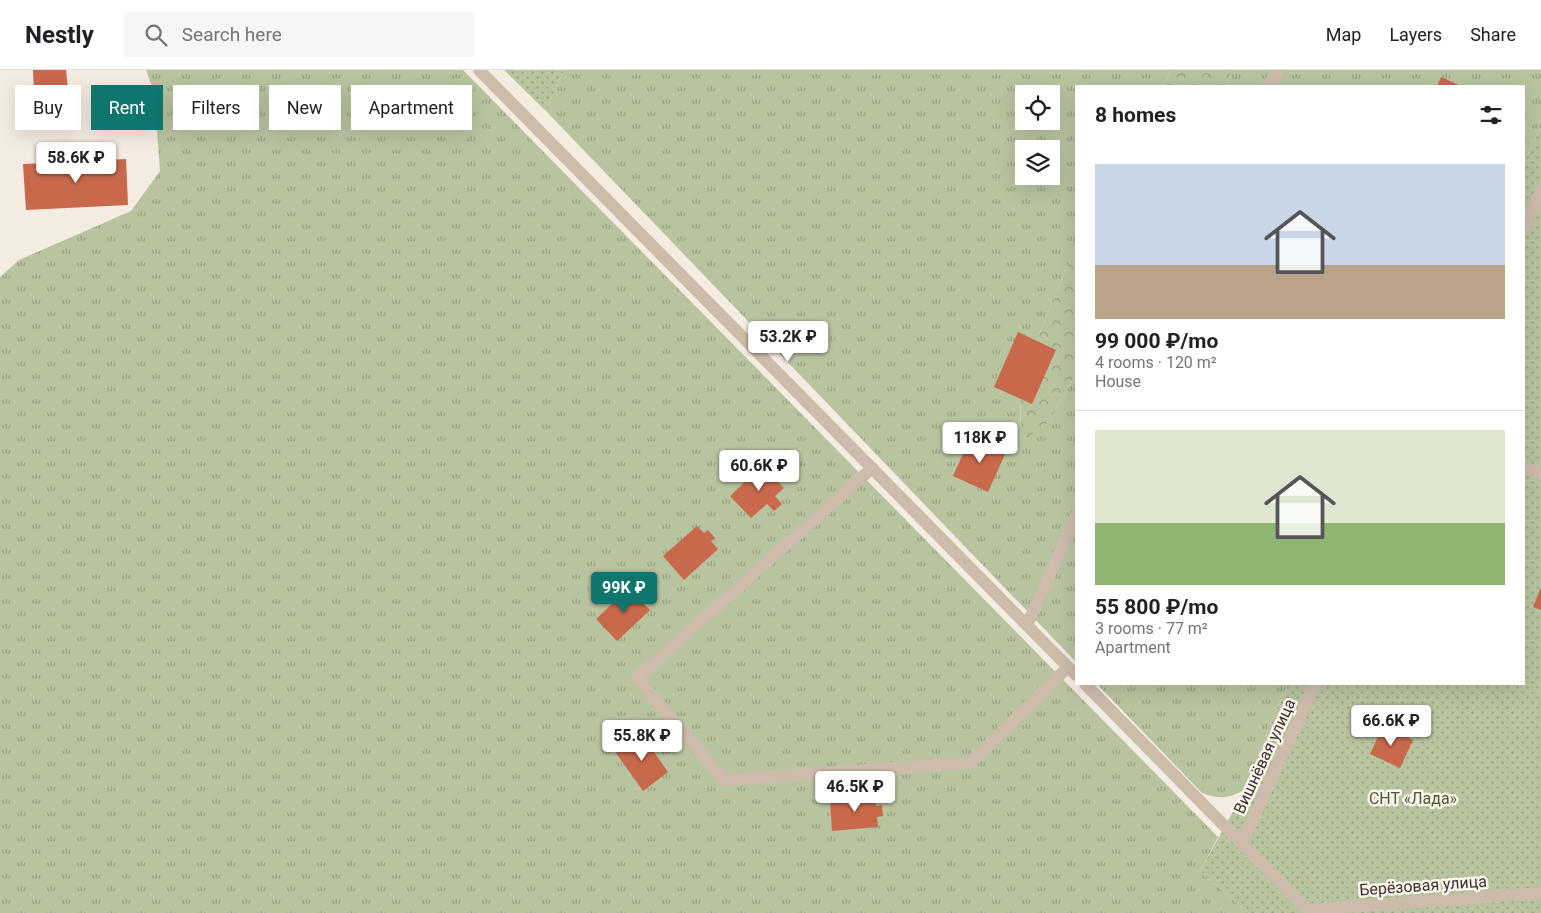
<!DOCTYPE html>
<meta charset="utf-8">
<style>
:root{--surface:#fff;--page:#f6f6f6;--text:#202124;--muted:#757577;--line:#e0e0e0;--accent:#0f766e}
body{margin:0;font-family:Roboto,sans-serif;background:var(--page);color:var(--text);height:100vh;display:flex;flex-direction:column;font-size:19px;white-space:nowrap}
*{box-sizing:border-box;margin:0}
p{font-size:16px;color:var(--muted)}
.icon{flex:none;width:28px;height:28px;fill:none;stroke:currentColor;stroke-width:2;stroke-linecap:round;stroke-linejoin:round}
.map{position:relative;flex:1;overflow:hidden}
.sheet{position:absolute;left:1075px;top:15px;width:450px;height:600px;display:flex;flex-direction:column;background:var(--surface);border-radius:0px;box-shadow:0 5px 20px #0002}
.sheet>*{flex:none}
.banner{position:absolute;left:15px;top:15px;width:475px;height:45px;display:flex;gap:10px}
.tools{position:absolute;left:1015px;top:15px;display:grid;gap:10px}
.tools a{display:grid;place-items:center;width:45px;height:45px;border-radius:0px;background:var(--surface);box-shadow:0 5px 20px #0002;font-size:25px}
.price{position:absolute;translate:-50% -42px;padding:0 11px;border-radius:5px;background:#fff;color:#222;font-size:16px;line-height:32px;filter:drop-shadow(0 1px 2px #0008)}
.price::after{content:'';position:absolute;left:50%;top:30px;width:15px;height:11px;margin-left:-8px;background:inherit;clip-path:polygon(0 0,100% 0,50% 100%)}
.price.selected{background:var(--accent);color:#fff}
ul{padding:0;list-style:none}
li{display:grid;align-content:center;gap:10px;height:265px;padding:0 20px}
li+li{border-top:1px solid var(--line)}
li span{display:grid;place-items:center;height:155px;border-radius:0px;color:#555}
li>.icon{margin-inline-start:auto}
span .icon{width:90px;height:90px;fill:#fffc;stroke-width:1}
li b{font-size:21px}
h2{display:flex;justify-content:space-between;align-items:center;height:60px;padding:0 20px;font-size:21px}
.pill{padding:0 18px;border-radius:0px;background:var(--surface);box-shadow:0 5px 20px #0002;font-size:18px;line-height:45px}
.pill.selected{background:var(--accent);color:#fff}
header{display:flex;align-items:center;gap:30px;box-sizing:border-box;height:70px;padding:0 25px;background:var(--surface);border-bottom:1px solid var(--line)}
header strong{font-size:24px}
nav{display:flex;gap:28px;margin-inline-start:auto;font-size:18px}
.search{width:350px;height:45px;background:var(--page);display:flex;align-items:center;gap:12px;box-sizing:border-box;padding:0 18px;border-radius:0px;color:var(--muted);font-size:19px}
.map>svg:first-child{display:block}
.grass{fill:url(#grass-tufts);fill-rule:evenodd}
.forest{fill:url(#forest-crowns)}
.garden{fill:url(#garden-dots)}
.building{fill:#c8694b}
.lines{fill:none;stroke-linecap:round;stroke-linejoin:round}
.minor{stroke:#cdbbac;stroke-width:12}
.labels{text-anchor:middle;stroke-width:5;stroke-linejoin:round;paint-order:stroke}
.street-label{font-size:16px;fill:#3b302b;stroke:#fbf5ee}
.park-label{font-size:16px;fill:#4a5a2e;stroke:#fbf5ee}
</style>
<header>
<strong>Nestly</strong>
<div class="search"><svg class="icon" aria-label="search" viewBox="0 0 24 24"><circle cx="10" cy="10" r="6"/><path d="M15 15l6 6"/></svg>Search here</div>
<nav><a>Map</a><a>Layers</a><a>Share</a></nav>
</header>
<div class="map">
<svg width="1541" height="843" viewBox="0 0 1541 843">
<defs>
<pattern id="grass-tufts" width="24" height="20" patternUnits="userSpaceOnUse" patternTransform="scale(1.25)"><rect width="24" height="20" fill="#b8c4a0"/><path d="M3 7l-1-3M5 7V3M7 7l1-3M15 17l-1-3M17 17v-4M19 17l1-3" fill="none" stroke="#97a083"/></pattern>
<pattern id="forest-crowns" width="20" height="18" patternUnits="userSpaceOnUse" patternTransform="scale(1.25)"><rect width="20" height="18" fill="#b8c4a0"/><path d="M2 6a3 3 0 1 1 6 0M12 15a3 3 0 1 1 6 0" fill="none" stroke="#97a083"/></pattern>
<pattern id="garden-dots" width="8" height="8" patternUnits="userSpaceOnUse" patternTransform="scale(1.25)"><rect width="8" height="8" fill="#b8c4a0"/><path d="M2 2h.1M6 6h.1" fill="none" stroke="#97a083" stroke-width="1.8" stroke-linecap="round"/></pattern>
</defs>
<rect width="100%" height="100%" fill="#f4ebe1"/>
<g class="grass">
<polygon points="146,0 463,0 1218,767 1200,801 1249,843 0,843 0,207 19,190 131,141 160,101 154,22"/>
<path d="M564,0H1171L1164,16H1076V180L1065,201L1020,311L1021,371L1049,352L1076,303V592L546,41ZM1024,24H1051V51H1024ZM1024,79H1051V106H1024Z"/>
<polygon points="1232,0 1541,0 1541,55 1524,93 1524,16 1225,16"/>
<path d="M1097,614H1288L1276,640L1245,720C1228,728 1221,730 1202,723Z"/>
</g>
<g class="forest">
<polygon points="1171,0 1232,0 1225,16 1164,16"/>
<polygon points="1076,180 1076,303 1049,352 1021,372 1020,311 1065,201"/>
</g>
<g class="garden">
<polygon points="504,0 564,0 546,41"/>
<polygon points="1541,55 1541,843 1249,843 1200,801 1245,720 1276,640 1288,614 1524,614 1524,93"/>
</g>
<g class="building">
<polygon points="33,0 66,0 68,19 34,22"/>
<polygon points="1441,7 1461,16 1437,16"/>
<polygon points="126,89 128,135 26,140 23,94"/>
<polygon points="1018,262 1056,280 1032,334 994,317"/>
<polygon points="971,366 1006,382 988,422 953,406"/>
<polygon points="763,395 769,402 774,398 781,406 777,411 784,418 775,426 782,434 774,441 767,434 751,448 730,426"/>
<polygon points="697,456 704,463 708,460 715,468 711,471 718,479 684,510 663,486"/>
<polygon points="1541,517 1541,540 1533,537"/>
<polygon points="629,518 636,525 640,521 648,529 643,533 650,540 617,571 596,549"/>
<polygon points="1383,656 1413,670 1400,698 1370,684"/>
<polygon points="642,665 668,702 643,721 616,683 624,677 621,673 630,667 633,671"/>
<polygon points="875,726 876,736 882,735 883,746 877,747 878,757 832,761 830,730"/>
</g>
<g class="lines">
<g class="minor">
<polyline points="479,0 1076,605"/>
<polyline points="1269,16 1277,0"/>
<polyline points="1524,158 1541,121"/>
<polyline points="872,398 637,608 724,710 970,693 1068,597"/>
<polyline points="1524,398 1541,403"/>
<polyline points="1027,555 1076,446"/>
<polyline points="1085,614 1310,843"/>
<polyline points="1242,773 1315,614"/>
<polyline points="1307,840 1541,823"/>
</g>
</g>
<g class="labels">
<g class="street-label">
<text transform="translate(1264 686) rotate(-65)" y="6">Вишнёвая улица</text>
<text transform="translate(1423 815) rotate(-4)" y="6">Берёзовая улица</text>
</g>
<g class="park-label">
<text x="1413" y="734">СНТ «Лада»</text>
</g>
</g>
</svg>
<div class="tools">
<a><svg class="icon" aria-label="locate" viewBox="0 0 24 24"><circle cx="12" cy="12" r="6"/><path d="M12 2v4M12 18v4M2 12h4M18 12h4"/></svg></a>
<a><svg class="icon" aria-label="layers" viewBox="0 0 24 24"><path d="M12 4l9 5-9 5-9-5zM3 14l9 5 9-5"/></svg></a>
</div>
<b class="price" style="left:76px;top:114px">58.6K ₽</b>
<b class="price" style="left:788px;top:293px">53.2K ₽</b>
<b class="price" style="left:980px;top:394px">118K ₽</b>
<b class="price" style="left:759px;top:422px">60.6K ₽</b>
<b class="price selected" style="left:624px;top:544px">99K ₽</b>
<b class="price" style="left:1391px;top:677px">66.6K ₽</b>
<b class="price" style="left:642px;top:692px">55.8K ₽</b>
<b class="price" style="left:855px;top:743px">46.5K ₽</b>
<div class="banner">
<a class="pill">Buy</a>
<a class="pill selected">Rent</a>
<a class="pill">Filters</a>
<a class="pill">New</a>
<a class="pill">Apartment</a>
</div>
<section class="sheet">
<h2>8 homes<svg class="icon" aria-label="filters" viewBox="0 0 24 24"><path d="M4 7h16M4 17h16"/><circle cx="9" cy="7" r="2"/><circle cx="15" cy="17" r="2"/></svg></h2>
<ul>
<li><span style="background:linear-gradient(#c9d6e8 65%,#b9a48a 0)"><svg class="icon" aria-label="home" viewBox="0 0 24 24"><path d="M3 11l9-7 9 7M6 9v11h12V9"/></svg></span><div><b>99 000 ₽/mo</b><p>4 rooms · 120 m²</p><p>House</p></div></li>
<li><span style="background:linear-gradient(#dfe7d0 60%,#8fb573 0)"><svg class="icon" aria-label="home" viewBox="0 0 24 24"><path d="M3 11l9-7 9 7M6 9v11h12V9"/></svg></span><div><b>55 800 ₽/mo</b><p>3 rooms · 77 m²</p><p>Apartment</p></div></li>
</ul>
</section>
</div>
